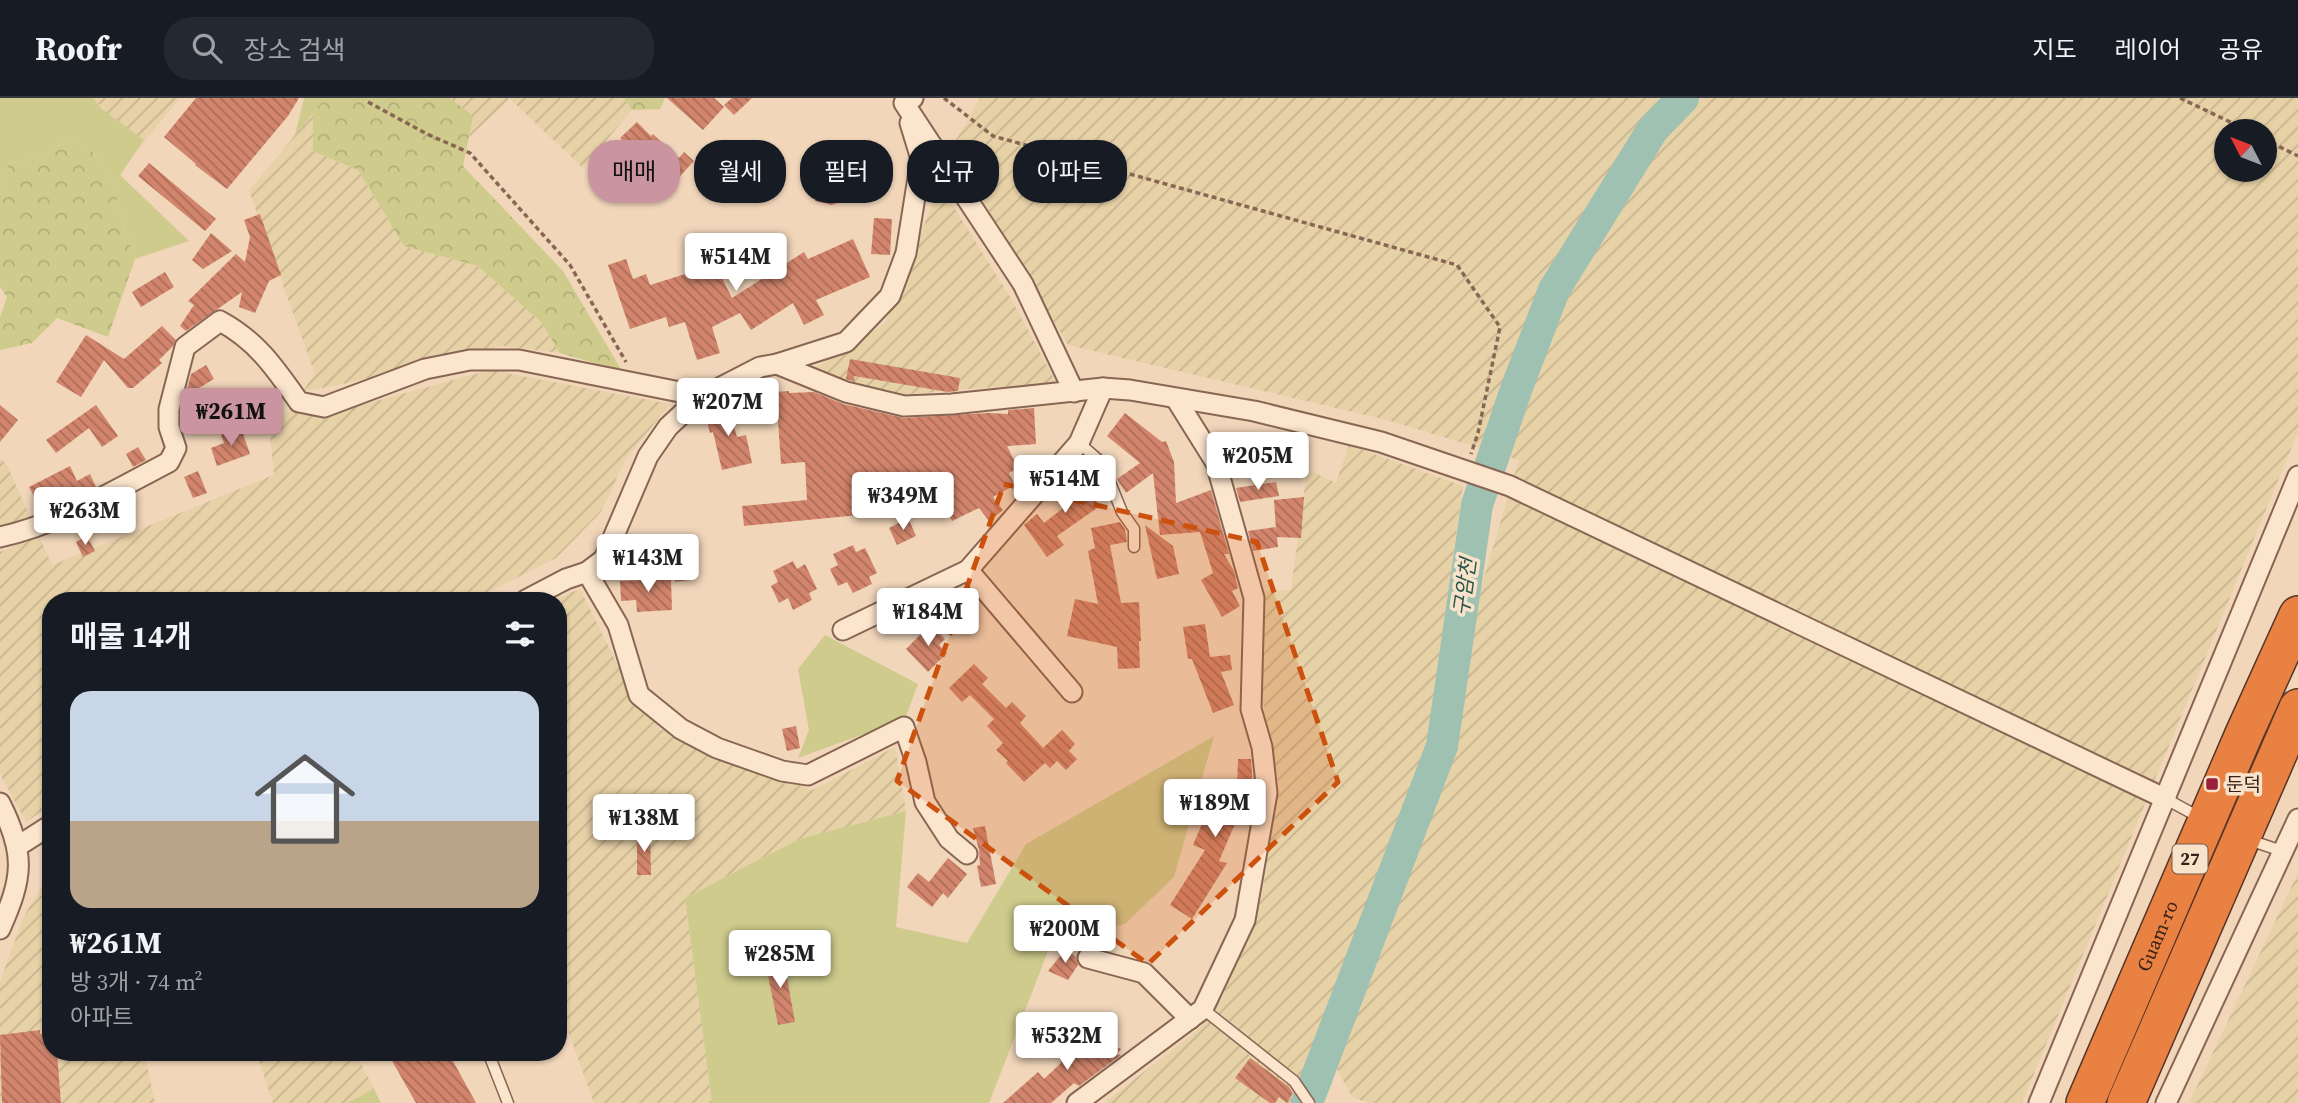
<!DOCTYPE html>
<html lang="ko">
<meta charset="utf-8">
<style>
:root{--surface:#171b24;--page:#242831;--text:#f1f3f6;--muted:#9ea1a6;--line:#363941;--accent:#ca94a0}
body{margin:0;font-family:"Source Serif 4","Noto Sans KR",serif;background:var(--page);color:var(--text);height:100vh;display:flex;flex-direction:column;font-size:26px;white-space:nowrap}
*{box-sizing:border-box;margin:0}
p{font-size:23px;color:var(--muted)}
.icon{flex:none;width:38px;height:38px;fill:none;stroke:currentColor;stroke-width:2;stroke-linecap:round;stroke-linejoin:round}
.map{position:relative;flex:1;overflow:hidden}
.details{position:absolute;left:42px;top:494px;width:525px;height:469px;display:flex;flex-direction:column;background:var(--surface);border-radius:28px;box-shadow:0 2px 5px #0004}
.details>*{flex:none}
.banner{position:absolute;left:588px;top:42px;width:665px;height:63px;display:flex;gap:14px}
.needle{width:46px;rotate:312deg}
.controls{position:absolute;left:2214px;top:21px;display:grid;gap:14px}
.controls a{display:grid;place-items:center;width:63px;height:63px;border-radius:50%;background:var(--surface);box-shadow:0 2px 5px #0004;font-size:35px}
.price{position:absolute;translate:-50% -60px;padding:0 16px;border-radius:7px;background:#fff;color:#222;font-size:23px;line-height:46px;filter:drop-shadow(0 2px 4px #0008)}
.price::after{content:'';position:absolute;left:50%;top:42px;width:21px;height:16px;margin-left:-10px;background:inherit;clip-path:polygon(0 0,100% 0,50% 100%)}
.price.active{background:var(--accent);color:#111}
ul{padding:0;list-style:none}
li{display:grid;align-content:center;gap:14px;height:371px;padding:0 28px}
li+li{border-top:2px solid var(--line)}
li span{display:grid;place-items:center;height:217px;border-radius:21px;color:#555}
li>.icon{margin-inline-start:auto}
span .icon{width:126px;height:126px;fill:#fffc;stroke-width:1}
li b{font-size:30px}
h2{display:flex;justify-content:space-between;align-items:center;height:84px;padding:0 28px;font-size:30px}
.tag{padding:0 24px;border-radius:28px;background:var(--surface);box-shadow:0 2px 5px #0004;font-size:24px;line-height:63px}
.tag.active{background:var(--accent);color:#111}
header{display:flex;align-items:center;gap:42px;box-sizing:border-box;height:98px;padding:0 35px;background:var(--surface);border-bottom:2px solid var(--line)}
header strong{font-size:33px}
nav{display:flex;gap:38px;margin-inline-start:auto;font-size:24px}
.search{width:490px;height:63px;background:var(--page);display:flex;align-items:center;gap:18px;box-sizing:border-box;padding:0 24px;border-radius:28px;color:var(--muted);font-size:26px}
.map>svg:first-child{display:block}
.farmland{fill:url(#farmland-furrows);fill-rule:evenodd}
.green{fill:#cfcb8d}
.forest{fill:url(#forest-crowns)}
.lines{fill:none;stroke-linecap:round;stroke-linejoin:round}
.river{stroke:#9fc1b1;stroke-width:32}
.building{fill:url(#building-back-hatch)}
.lane-casing{stroke:#886653;stroke-width:13}
.street-casing{stroke:#886653;stroke-width:23}
.highway-casing{stroke:#553528;stroke-width:40}
.path{stroke:#886653;stroke-width:3.5;stroke-dasharray:5 3.5;stroke-linecap:butt}
.lane{stroke:#fbe5cd;stroke-width:10}
.street{stroke:#fbe5cd;stroke-width:19}
.highway{stroke:#e98142;stroke-width:37}
.marked{fill:#cd510e;fill-opacity:0.2;stroke:#cd510e;stroke-width:5;stroke-dasharray:14 9;stroke-linejoin:round}
.poi-dot{fill:#9b1f36;stroke:#f8e2ca;stroke-width:2.5}
.labels{text-anchor:middle;stroke-width:7;stroke-linejoin:round;paint-order:stroke}
.shield{fill:#f8e2ca;stroke:#705c4e;stroke-width:2}
.shield-label{font-size:18px;font-weight:bold;fill:#362219}
.poi-label{font-size:19px;fill:#362219;stroke:#f8e2ca;text-anchor:start}
.street-label{font-size:19px;fill:#362219;stroke:#f8e2ca}
.water-label{font-size:21px;font-style:italic;fill:#27574b;stroke:#f8e2ca}
</style>
<header>
<strong>Roofr</strong>
<div class="search"><svg class="icon" aria-label="search" viewBox="0 0 24 24"><circle cx="10" cy="10" r="6"/><path d="M15 15l6 6"/></svg>장소 검색</div>
<nav><a>지도</a><a>레이어</a><a>공유</a></nav>
</header>
<div class="map">
<svg width="2298" height="1005" viewBox="0 0 2298 1005">
<defs>
<pattern id="farmland-furrows" width="10" height="10" patternUnits="userSpaceOnUse" patternTransform="scale(1.75)"><rect width="10" height="10" fill="#e7d1a7"/><path d="M-1 1l2-2M0 10L10 0M9 11l2-2" fill="none" stroke="#c7b38f"/></pattern>
<pattern id="forest-crowns" width="20" height="18" patternUnits="userSpaceOnUse" patternTransform="scale(1.75)"><rect width="20" height="18" fill="#cfcb8d"/><path d="M2 6a3 3 0 1 1 6 0M12 15a3 3 0 1 1 6 0" fill="none" stroke="#b2ae79"/></pattern>
<pattern id="building-back-hatch" width="6" height="6" patternUnits="userSpaceOnUse" patternTransform="scale(1.75)"><rect width="6" height="6" fill="#d2856c"/><path d="M-1 5l2 2M0 0l6 6M5-1l2 2" fill="none" stroke="#ab6c58"/></pattern>
</defs>
<rect width="100%" height="100%" fill="#f1d6ba"/>
<g class="farmland">
<polygon points="93,0 180,0 139,50"/>
<polygon points="450,0 624,0 632,12 583,70 510,1 469,39 472,18"/>
<path d="M980,0H2298V334L2022,1005H1369L1352,999L1337,971L1519,362L1387,322L1068,247L952,49ZM2226,33H2264V72H2226Z"/>
<polygon points="313,15 313,53 358,72 404,148 478,168 541,224 560,255 503,248 334,288 303,293 315,276 249,93"/>
<polygon points="940,87 1010,199 1057,286 980,290 899,297 833,279 814,271 885,225"/>
<polygon points="490,272 670,306 625,362 601,414 556,460 473,502 51,502 51,707 26,724 0,676 0,454 39,438 52,467 274,377 269,326 289,313 336,314"/>
<polygon points="1349,347 1463,388 1427,645 1303,980 1291,1005 1104,1005 1199,931 1223,898 1261,802 1279,687 1263,605 1263,493 1291,492 1307,371 1336,385"/>
<polygon points="0,360 7,367 30,419 0,430"/>
<polygon points="580,491 625,582 660,631 813,692 895,649 906,713 799,741 685,800 712,1005 594,1005 558,905 558,502 552,502"/>
<polygon points="51,772 51,954 144,954 155,1005 0,1005 0,884 23,820"/>
<polygon points="2298,775 2298,1005 2189,1005"/>
<polygon points="256,954 355,954 374,991 347,1005 273,1005"/>
</g>
<g class="green">
<polygon points="0,0 93,0 102,11 144,42 120,77 189,143 135,161 121,120 114,85 89,48 65,42 42,58 9,66 0,90"/>
<polygon points="304,0 326,0 295,37"/>
<polygon points="825,537 918,586 905,621 798,660 809,632 798,571"/>
<polygon points="1214,638 1174,779 1125,826 1052,843 989,1005 712,1005 685,800 799,741 906,713 896,829 967,845 1026,746"/>
<polygon points="374,991 381,1005 347,1005"/>
</g>
<g class="forest">
<polygon points="326,0 450,0 473,18 463,68 563,173 622,273 560,255 541,224 478,168 404,148 358,72 313,53 313,15"/>
<polygon points="624,0 665,0 660,11 632,12"/>
<polygon points="65,42 89,48 114,85 121,120 135,161 108,239 57,220 32,245 0,252 0,219 7,199 0,189 0,90 9,66 42,58"/>
</g>
<g class="lines">
<polyline class="river" points="1307,1005 1442,648 1477,407 1517,289 1554,192 1653,31 1683,0"/>
</g>
<g class="building">
<polygon points="196,0 299,0 288,18 227,91 195,67 196,66 164,39"/>
<polygon points="667,0 714,0 724,9 703,32"/>
<polygon points="732,0 752,0 734,17 724,7"/>
<polygon points="637,24 651,38 653,36 679,60 684,54 694,63 672,87 620,40"/>
<polygon points="862,42 880,86 864,93 851,64 840,104 832,107 815,103 828,57"/>
<polygon points="718,51 732,65 715,80 702,66"/>
<polygon points="610,63 625,79 616,88 600,73"/>
<polygon points="149,65 216,121 205,133 138,78"/>
<polygon points="260,116 281,177 269,183 255,215 239,209 242,194 186,233 180,228 194,207 188,203 236,156 245,164 250,139 244,122"/>
<polygon points="874,120 892,121 890,157 871,156"/>
<polygon points="211,135 232,153 203,171 192,162"/>
<polygon points="853,141 870,179 816,202 824,217 804,227 793,205 751,232 740,215 712,229 720,255 697,262 685,224 669,229 666,219 630,231 608,167 626,161 633,181 646,176 650,187 695,173 686,156 705,146 732,200 804,154 808,161"/>
<polygon points="165,174 174,189 141,209 132,194"/>
<polygon points="162,228 176,242 173,248 159,262 162,265 133,290 128,290 104,262 81,299 56,284 86,237 124,261"/>
<polygon points="850,261 960,280 958,293 948,294 854,278 855,284 850,282 846,281"/>
<polygon points="206,267 214,281 189,296 187,292 191,276"/>
<polygon points="789,293 789,295 814,294 843,306 904,320 988,315 1008,316 1008,312 1034,310 1036,346 1007,348 1018,370 1009,375 1015,387 993,399 1003,412 989,423 979,410 952,423 945,409 744,428 742,408 807,402 805,364 781,366 776,294"/>
<polygon points="727,303 737,339 746,337 752,365 722,372 713,334 710,335 706,319 712,318 710,309"/>
<polygon points="0,307 18,322 0,344"/>
<polygon points="96,307 118,338 102,349 89,330 56,355 46,342"/>
<polygon points="1125,315 1162,344 1166,343 1174,364 1176,405 1211,392 1229,456 1224,456 1234,473 1238,490 1232,493 1240,508 1222,519 1201,482 1213,475 1200,434 1160,437 1153,375 1126,395 1117,381 1140,365 1107,338"/>
<polygon points="241,330 250,356 217,368 211,350 224,345 221,337"/>
<polygon points="1284,342 1298,361 1281,374 1267,354"/>
<polygon points="138,349 146,362 133,369 126,356"/>
<polygon points="70,368 77,383 90,376 96,389 65,404 59,392 37,404 29,389"/>
<polygon points="198,373 207,395 193,400 184,379"/>
<polygon points="1075,379 1082,388 1092,380 1104,395 1095,402 1100,408 1057,438 1064,447 1047,459 1024,427 1037,416 1044,425 1071,404 1061,389"/>
<polygon points="1276,384 1279,398 1240,404 1236,390"/>
<polygon points="1304,399 1301,440 1277,439 1278,449 1253,453 1248,433 1275,429 1276,433 1274,402"/>
<polygon points="119,405 121,410 91,426 89,420"/>
<polygon points="908,420 916,438 897,447 889,430"/>
<polygon points="1120,424 1125,431 1127,444 1110,447 1121,505 1139,504 1141,543 1139,543 1140,570 1118,571 1117,549 1067,538 1075,501 1098,506 1088,453 1095,450 1091,430"/>
<polygon points="1145,427 1173,448 1179,476 1157,481"/>
<polygon points="87,438 95,453 83,459 76,444"/>
<polygon points="853,447 856,454 865,450 877,475 869,479 872,486 853,495 847,484 838,488 830,471 838,467 833,456"/>
<polygon points="686,449 689,482 675,484 672,450"/>
<polygon points="793,463 797,471 805,466 817,491 809,495 812,502 793,512 788,500 779,505 771,488 778,484 773,473"/>
<polygon points="671,481 672,512 637,514 636,502 621,503 620,483"/>
<polygon points="931,526 945,541 939,547 947,555 928,574 906,551"/>
<polygon points="1205,526 1210,559 1230,557 1232,572 1221,574 1234,607 1213,615 1192,561 1188,561 1183,529"/>
<polygon points="974,566 988,580 982,586 1006,610 1012,604 1026,618 1020,625 1043,650 1062,632 1075,646 1069,653 1077,661 1066,672 1057,663 1050,670 1045,665 1024,684 1006,665 1008,663 996,652 1003,645 987,628 994,621 970,597 962,604 949,590"/>
<polygon points="796,628 800,650 787,653 782,631"/>
<polygon points="1238,661 1251,661 1253,691 1244,714 1241,712 1219,763 1227,765 1192,821 1170,807 1205,752 1193,747 1221,681 1237,688"/>
<rect x="636" y="702" width="13" height="21"/>
<polygon points="985,728 996,786 981,789 977,768 980,767 979,752 973,730"/>
<polygon points="637,735 650,735 651,777 637,777"/>
<polygon points="948,760 967,776 948,800 943,795 932,809 907,789 918,775 929,784"/>
<polygon points="1066,851 1076,859 1078,867 1068,882 1048,873"/>
<polygon points="783,858 795,924 778,927 765,862"/>
<polygon points="40,932 40,936 51,935 51,954 57,954 61,1005 2,1005 0,937"/>
<polygon points="1074,938 1094,948 1098,940 1121,951 1117,956 1121,957 1079,988 1074,985 1051,1005 1003,1005 1038,974 1044,981 1060,966"/>
<polygon points="387,954 448,954 476,1005 416,1005"/>
<polygon points="1250,960 1289,989 1293,995 1287,1005 1279,999 1275,1005 1270,1005 1235,980"/>
</g>
<g class="lines">
<defs>
<g id="lane">
<polyline points="1079,345 1102,365 1122,414 1134,431 1134,449"/>
<polyline points="2166,701 2199,719"/>
<polyline points="2249,742 2282,753"/>
<polyline points="1203,911 1294,983 1309,1005"/>
<polyline points="488,954 508,1005"/>
</g>
<g id="street">
<polyline points="913,0 904,5 1023,186 1074,294"/>
<polyline points="777,266 846,244 890,198 906,155 921,61 910,25"/>
<path d="M0,439C60,426 115,392 169,364L176,350L169,329V311L185,249L220,223C257,243 275,270 299,304L324,309L425,271L470,262H519L680,294L698,301L760,269L777,266L846,294L904,308L952,306L1103,290L1130,292L1254,313L1381,344L1510,388L2166,701"/>
<polyline points="968,472 1072,594"/>
<polyline points="587,474 618,527 639,597 681,631 717,650 782,673 808,677 904,629 916,664 925,704 949,741 967,756"/>
<polyline points="526,502 566,481 587,474 604,461 648,358 668,329 698,301"/>
<polyline points="843,532 968,472 1079,345 1103,290"/>
<path d="M0,705C26,756 23,780 0,831"/>
<polyline points="18,748 51,727"/>
<polyline points="1088,860 1144,875 1190,921"/>
<polyline points="1077,1005 1203,911 1245,822 1267,695 1262,649 1251,611 1254,500 1216,365 1176,301"/>
<polyline points="2039,1005 2298,378"/>
<polyline points="2166,1005 2298,721"/>
</g>
<g id="highway">
<path id="s1" d="M2085,1005L2244,636L2298,517"/>
<polyline points="2126,1005 2298,610"/>
</g>
</defs>
<use href="#lane" class="lane-casing"/>
<use href="#street" class="street-casing"/>
<use href="#highway" class="highway-casing"/>
<g class="path">
<polyline points="944,0 993,38 1457,167 1500,229 1478,335 1471,356"/>
<polyline points="2180,0 2249,33"/>
<polyline points="368,4 427,36 470,55 570,167 626,264"/>
<polyline points="2264,41 2298,58"/>
</g>
<use href="#lane" class="lane"/>
<use href="#street" class="street"/>
<use href="#highway" class="highway"/>
</g>
<path class="marked" d="M1004,386L1257,444L1338,684L1148,866L897,683Z"/>
<rect class="poi-dot" x="2205" y="679" width="14" height="14" rx="3.5"/>
<g class="labels">
<rect class="shield" x="2172.5" y="746.5" width="35" height="29" rx="5"/>
<g class="shield-label">
<text x="2190" y="767">27</text>
</g>
<g class="poi-label">
<text x="2226" y="693">둔덕</text>
</g>
<g class="street-label">
<text dy="7" stroke="none"><textPath href="#s1" startOffset="182">Guam-ro</textPath></text>
</g>
<g class="water-label">
<text transform="translate(1465 489) rotate(-82)" y="7">구암천</text>
</g>
</g>
</svg>
<div class="controls">
<a><svg class="needle" viewBox="-14 -14 28 28"><path d="M0-13l5 13h-10z" fill="#e53935"/><path d="M0 13l5-13h-10z" fill="#9ea1a6"/></svg></a>
</div>
<b class="price" style="left:736px;top:195px">₩514M</b>
<b class="price" style="left:728px;top:340px">₩207M</b>
<b class="price active" style="left:231px;top:350px">₩261M</b>
<b class="price" style="left:1258px;top:394px">₩205M</b>
<b class="price" style="left:1065px;top:417px">₩514M</b>
<b class="price" style="left:903px;top:434px">₩349M</b>
<b class="price" style="left:85px;top:449px">₩263M</b>
<b class="price" style="left:648px;top:496px">₩143M</b>
<b class="price" style="left:928px;top:550px">₩184M</b>
<b class="price" style="left:1215px;top:741px">₩189M</b>
<b class="price" style="left:644px;top:756px">₩138M</b>
<b class="price" style="left:1065px;top:867px">₩200M</b>
<b class="price" style="left:780px;top:892px">₩285M</b>
<b class="price" style="left:1067px;top:974px">₩532M</b>
<div class="banner">
<a class="tag active">매매</a>
<a class="tag">월세</a>
<a class="tag">필터</a>
<a class="tag">신규</a>
<a class="tag">아파트</a>
</div>
<section class="details">
<h2>매물 14개<svg class="icon" aria-label="filters" viewBox="0 0 24 24"><path d="M4 7h16M4 17h16"/><circle cx="9" cy="7" r="2"/><circle cx="15" cy="17" r="2"/></svg></h2>
<ul>
<li><span style="background:linear-gradient(#c9d6e8 60%,#b9a48a 0)"><svg class="icon" aria-label="home" viewBox="0 0 24 24"><path d="M3 11l9-7 9 7M6 9v11h12V9"/></svg></span><div><b>₩261M</b><p>방 3개 · 74 m²</p><p>아파트</p></div></li>
</ul>
</section>
</div>
